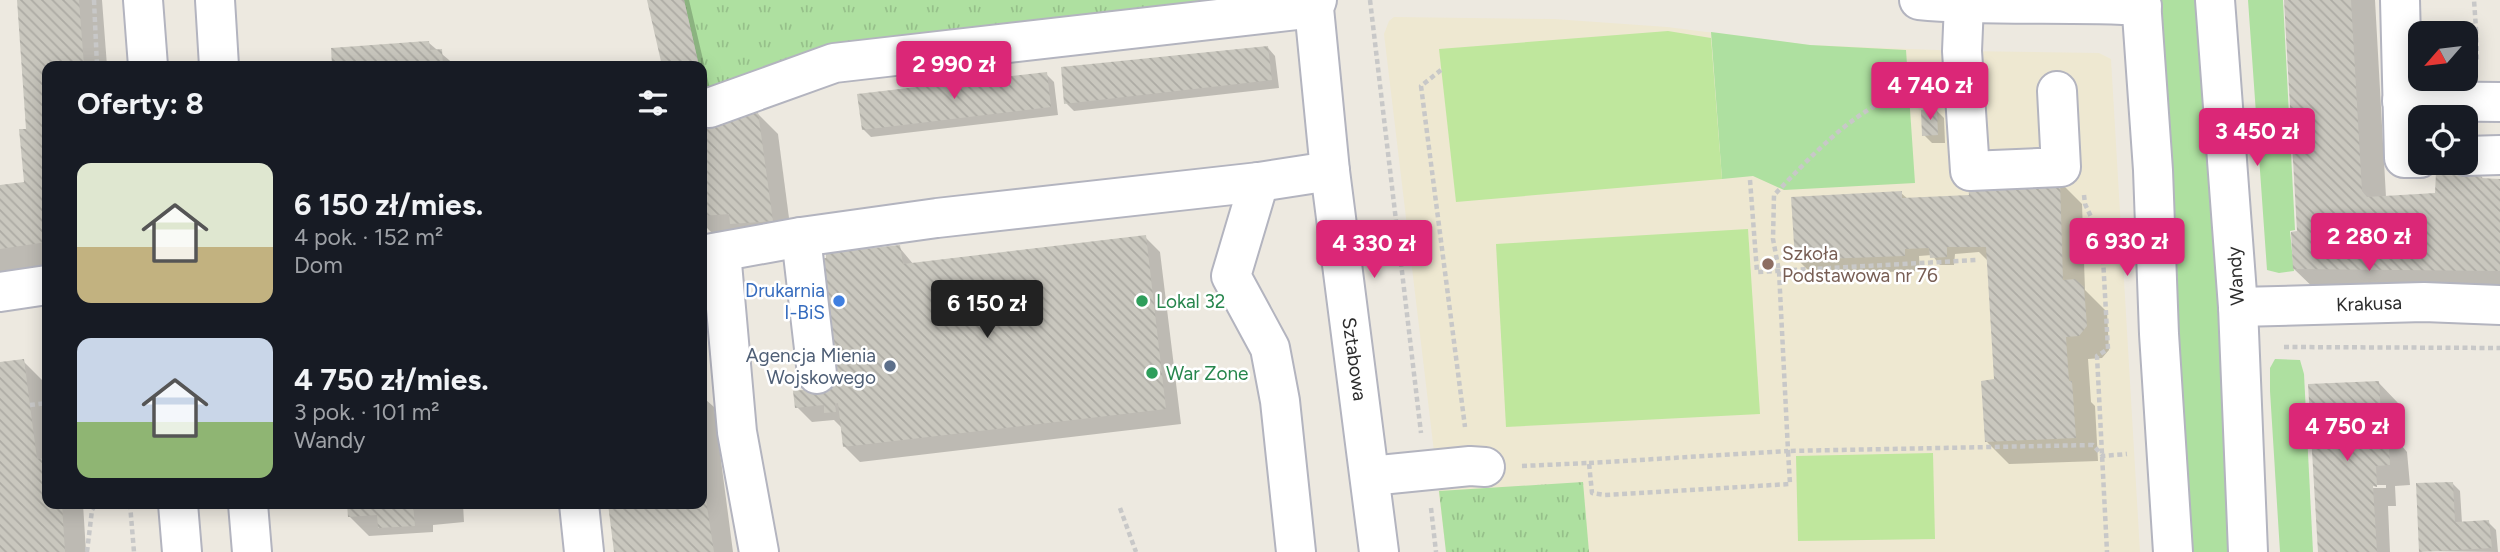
<!DOCTYPE html>
<html lang="pl">
<meta charset="utf-8">
<style>
:root{--surface:#171b24;--page:#20242c;--text:#f1f3f6;--muted:#9ea1a6;--accent:#db2777}
body{margin:0;font-family:Figtree,sans-serif;background:var(--page);color:var(--text);height:100vh;display:flex;flex-direction:column;font-size:26px;white-space:nowrap}
*{box-sizing:border-box;margin:0}
p{font-size:23px;color:var(--muted)}
.icon{flex:none;width:38px;height:38px;fill:none;stroke:currentColor;stroke-width:2;stroke-linecap:round;stroke-linejoin:round}
.map{position:relative;flex:1;overflow:hidden}
.drawer{position:absolute;left:42px;top:61px;width:665px;height:448px;display:flex;flex-direction:column;background:var(--surface);border-radius:14px;box-shadow:0 4px 18px #0003}
.drawer>*{flex:none}
.needle{width:46px;rotate:242deg}
.buttons{position:absolute;left:2408px;top:21px;display:grid;gap:14px}
.buttons a{display:grid;place-items:center;width:70px;height:70px;border-radius:14px;background:var(--surface);box-shadow:0 4px 18px #0003;font-size:35px}
.price{position:absolute;translate:-50% -60px;padding:0 16px;border-radius:7px;background:var(--accent);color:#fff;font-size:23px;line-height:46px;filter:drop-shadow(0 2px 4px #0008)}
.price::after{content:'';position:absolute;left:50%;top:42px;width:21px;height:16px;margin-left:-10px;background:inherit;clip-path:polygon(0 0,100% 0,50% 100%)}
.price.current{background:#222;color:#fff}
ul{padding:0;list-style:none}
li{display:flex;align-items:center;gap:21px;height:175px;padding:0 35px}
li span{display:grid;place-items:center;flex:none;width:196px;height:140px;border-radius:14px;color:#555}
li>.icon{margin-inline-start:auto}
span .icon{width:84px;height:84px;fill:#fffc;stroke-width:1}
li b{font-size:30px}
h2{display:flex;justify-content:space-between;align-items:center;height:84px;padding:0 35px;font-size:30px}
.map>svg:first-child{display:block}
.education{fill:#eee8d1}
.grass{fill:#aee0a0}
.park{fill:url(#park-tufts)}
.pitch{fill:#bfe79d}
.shadow{fill:#0003;fill-rule:evenodd}
.building{fill:url(#building-back-hatch)}
.lines{fill:none;stroke-linecap:round;stroke-linejoin:round}
.minor-casing{stroke:#b3b4bf;stroke-width:42}
.path{stroke:#c8c8c8;stroke-width:4.5;stroke-dasharray:5 3.5;stroke-linecap:butt}
.minor{stroke:#fff;stroke-width:38}
.education-dot{fill:#8d6e63;stroke:#fff;stroke-width:2.5}
.shop-dot{fill:#3f7fe0;stroke:#fff;stroke-width:2.5}
.leisure-dot{fill:#2e9e5b;stroke:#fff;stroke-width:2.5}
.service-dot{fill:#5c6f8a;stroke:#fff;stroke-width:2.5}
.labels{text-anchor:middle;stroke-width:5;stroke-linejoin:round;paint-order:stroke}
.education-label{font-size:19px;fill:#785e54;stroke:#fff;text-anchor:start}
.street-label{font-size:19px;fill:#2d2d2d;stroke:#fff}
.shop-label{font-size:19px;fill:#366cbe;stroke:#fff;text-anchor:end}
.leisure-label{font-size:19px;fill:#27864d;stroke:#fff;text-anchor:start}
.service-label{font-size:19px;fill:#4e5e75;stroke:#fff;text-anchor:end}
</style>
<div class="map">
<svg width="2500" height="552" viewBox="0 0 2500 552">
<defs>
<pattern id="park-tufts" width="24" height="20" patternUnits="userSpaceOnUse" patternTransform="scale(1.75)"><rect width="24" height="20" fill="#aee0a0"/><path d="M3 7l-1-3M5 7V3M7 7l1-3M15 17l-1-3M17 17v-4M19 17l1-3" fill="none" stroke="#96c08a"/></pattern>
<pattern id="building-back-hatch" width="6" height="6" patternUnits="userSpaceOnUse" patternTransform="scale(1.75)"><rect width="6" height="6" fill="#c9c7be"/><path d="M-1 5l2 2M0 0l6 6M5-1l2 2" fill="none" stroke="#adaba4"/></pattern>
</defs>
<rect width="100%" height="100%" fill="#ede9e0"/>
<polygon class="education" points="1394,17 1554,19 1667,27 1810,45 1962,51 2099,53 2111,59 2140,552 1446,552 1384,34 1389,21"/>
<g class="grass">
<polygon points="2153,0 2201,0 2236,552 2190,552"/>
<polygon points="2248,0 2283,0 2295,230 2290,231 2294,271 2279,273 2267,270"/>
<polygon points="1711,32 1810,45 1906,50 1915,183 1784,190 1753,176 1722,179"/>
<polygon points="2275,359 2300,360 2304,374 2313,552 2280,552 2270,391 2270,368"/>
</g>
<g class="park">
<polygon points="684,0 1248,0 707,98 702,78 702,66 699,66"/>
<polygon points="1583,482 1589,552 1446,552 1439,491"/>
</g>
<g class="pitch">
<polygon points="1668,31 1711,38 1722,179 1456,202 1439,49"/>
<polygon points="1748,229 1760,414 1506,427 1496,244"/>
<polygon points="1933,453 1935,539 1798,541 1796,456"/>
</g>
<g class="shadow">
<polygon points="19,0 102,0 107,66 47,66 47,271 0,277 0,187 26,183 28,131"/>
<polygon points="648,0 689,0 714,106 702,108 702,66 664,66"/>
<polygon points="2286,0 2375,0 2386,197 2437,195 2456,175 2481,176 2485,181 2500,183 2500,296 2320,294 2294,269 2299,233"/>
<polygon points="429,43 456,66 334,66 333,50"/>
<polygon points="1268,48 1275,56 1279,88 1074,111 1066,103"/>
<polygon points="1046,74 1054,82 1058,115 871,137 863,129"/>
<polygon points="1936,110 1944,118 1945,143 1932,143 1924,135"/>
<polygon points="758,114 778,134 792,241 715,236 702,223 702,122"/>
<polygon points="2059,181 2082,204 2085,290 2107,312 2109,350 2102,358 2088,359 2091,402 2095,406 2098,461 2009,464 1986,441 1996,381 1989,262 1979,252 1955,254 1954,265 1940,265 1932,255 1919,256 1920,271 1812,274 1797,259 1901,193 1908,199 1970,197"/>
<polygon points="1145,237 1160,252 1181,424 860,462 845,447 841,427 834,420 812,422 797,407 831,389 823,260 899,247 914,265"/>
<polygon points="23,361 46,384 47,504 83,504 86,552 0,552 0,364"/>
<polygon points="702,373 705,399 714,407 733,552 616,552 609,504 702,504"/>
<path d="M2378,382L2398,403L2401,445L2407,452L2410,485L2395,486L2396,506H2388L2390,552H2319ZM2369,485H2386V488H2373Z"/>
<polygon points="2452,483 2460,491 2462,523 2488,522 2496,530 2498,552 2421,551"/>
<polygon points="349,504 463,504 464,522 433,525 433,532 369,536 349,516"/>
</g>
<g class="building">
<polygon points="17,0 79,0 84,66 47,66 47,242 0,249 0,185 24,182 19,129 26,129"/>
<polygon points="647,0 684,0 699,66 662,66"/>
<polygon points="2284,0 2351,0 2362,191 2367,197 2435,193 2436,172 2449,170 2457,174 2481,175 2481,178 2500,179 2500,271 2293,269 2291,232 2297,231"/>
<polygon points="427,41 429,41 430,50 442,49 443,66 332,66 331,48"/>
<polygon points="1268,46 1272,80 1064,104 1061,67"/>
<polygon points="1047,72 1051,107 862,130 857,94"/>
<polygon points="1937,108 1938,135 1922,136 1921,110"/>
<polygon points="758,112 773,221 730,224 729,214 702,216 702,120"/>
<polygon points="2060,179 2063,280 2075,279 2084,287 2087,326 2079,336 2066,337 2069,381 2072,381 2076,438 1985,442 1981,381 1994,379 1986,247 1947,247 1947,257 1930,258 1929,248 1905,249 1905,256 1795,260 1791,197 1902,191 1902,198 1969,195 1968,184"/>
<polygon points="1146,235 1166,409 843,447 838,403 835,404 836,412 824,413 824,405 795,408 793,391 829,387 819,259 826,258 826,253 900,245 903,264"/>
<polygon points="24,359 37,459 47,458 47,504 62,504 65,552 0,552 0,362"/>
<polygon points="2379,381 2382,431 2388,430 2390,465 2376,466 2377,487 2373,486 2377,552 2318,552 2308,384"/>
<polygon points="702,474 714,552 614,552 608,504 702,504"/>
<polygon points="2453,482 2455,522 2489,520 2492,548 2419,552 2416,483"/>
<polygon points="347,504 413,504 415,526 378,528 377,515 348,517"/>
</g>
<g class="lines">
<defs>
<g id="minor">
<polyline points="143,0 148,66"/>
<polyline points="215,0 219,66"/>
<polyline points="1317,0 1314,8 1330,171 1379,552"/>
<path d="M1919,0C1993,7 2067,1 2142,6"/>
<polyline points="2141,0 2153,170 2159,334 2173,552"/>
<polyline points="2215,0 2238,307 2248,552"/>
<polyline points="2400,0 2404,158 2420,158"/>
<polyline points="1964,4 1962,51 1970,171 2061,167 2057,91"/>
<polyline points="2402,101 2500,102"/>
<polyline points="709,108 834,63 1314,8"/>
<polyline points="2466,156 2500,155"/>
<polyline points="1259,182 1231,276 1270,348 1280,401 1296,552"/>
<polyline points="801,237 817,374"/>
<polyline points="721,252 737,432 759,552"/>
<polyline points="702,255 801,237 937,218 1259,182 1330,171"/>
<polyline points="0,292 47,285"/>
<polyline points="2238,307 2424,302 2500,305"/>
<polyline points="1370,476 1470,466 1485,467"/>
<polyline points="178,504 182,552"/>
<polyline points="248,504 252,552"/>
<polyline points="579,504 584,552"/>
</g>
</defs>
<use href="#minor" class="minor-casing"/>
<g class="path">
<polyline points="94,0 97,66"/>
<polyline points="1370,0 1421,433"/>
<polyline points="2476,29 2477,63"/>
<polyline points="2439,30 2476,29 2474,0"/>
<polyline points="1441,70 1421,86 1465,427"/>
<polyline points="1750,180 1757,272 1976,260"/>
<polyline points="2084,195 2085,204 2102,240 2108,349 2097,356 2107,552"/>
<polyline points="45,323 47,346"/>
<polyline points="2284,347 2500,348"/>
<polyline points="30,405 47,403"/>
<path d="M1589,463L1788,451L1779,271L1773,239L1774,195C1812,156 1869,90 1928,90"/>
<polyline points="1522,466 1589,463 1592,493 1605,495 1790,484 1788,451 2093,445 2103,456 2127,454"/>
<polyline points="130,504 134,552"/>
<polyline points="1120,508 1136,552"/>
<polyline points="1431,508 1436,552"/>
<polyline points="87,552 92,510 96,504"/>
</g>
<use href="#minor" class="minor"/>
</g>
<circle class="education-dot" cx="1768" cy="264" r="7"/>
<circle class="shop-dot" cx="839" cy="301" r="7"/>
<g class="leisure-dot">
<circle cx="1142" cy="301" r="7"/>
<circle cx="1152" cy="373" r="7"/>
</g>
<circle class="service-dot" cx="890" cy="366" r="7"/>
<g class="labels">
<g class="education-label">
<text x="1782" y="260">Szkoła<tspan x="1782" dy="22">Podstawowa nr 76</tspan></text>
</g>
<g class="street-label">
<text transform="translate(2235 276) rotate(-94)" y="7">Wandy</text>
<text transform="translate(2369 303) rotate(-2)" y="7">Krakusa</text>
<text transform="translate(1355 359) rotate(82)" y="7">Sztabowa</text>
</g>
<g class="shop-label">
<text x="825" y="297">Drukarnia<tspan x="825" dy="22">I-BiS</tspan></text>
</g>
<g class="leisure-label">
<text x="1156" y="308">Lokal 32</text>
<text x="1166" y="380">War Zone</text>
</g>
<g class="service-label">
<text x="876" y="362">Agencja Mienia<tspan x="876" dy="22">Wojskowego</tspan></text>
</g>
</g>
</svg>
<div class="buttons">
<a><svg class="needle" viewBox="-14 -14 28 28"><path d="M0-13l5 13h-10z" fill="#e53935"/><path d="M0 13l5-13h-10z" fill="#9ea1a6"/></svg></a>
<a><svg class="icon" aria-label="locate" viewBox="0 0 24 24"><circle cx="12" cy="12" r="6"/><path d="M12 2v4M12 18v4M2 12h4M18 12h4"/></svg></a>
</div>
<b class="price" style="left:954px;top:101px">2 990 zł</b>
<b class="price" style="left:1930px;top:122px">4 740 zł</b>
<b class="price" style="left:2257px;top:168px">3 450 zł</b>
<b class="price" style="left:2369px;top:273px">2 280 zł</b>
<b class="price" style="left:2127px;top:278px">6 930 zł</b>
<b class="price" style="left:1374px;top:280px">4 330 zł</b>
<b class="price current" style="left:987px;top:340px">6 150 zł</b>
<b class="price" style="left:2347px;top:463px">4 750 zł</b>
<section class="drawer">
<h2>Oferty: 8<svg class="icon" aria-label="filters" viewBox="0 0 24 24"><path d="M4 7h16M4 17h16"/><circle cx="9" cy="7" r="2"/><circle cx="15" cy="17" r="2"/></svg></h2>
<ul>
<li><span style="background:linear-gradient(#dfe7d0 60%,#c2b280 0)"><svg class="icon" aria-label="home" viewBox="0 0 24 24"><path d="M3 11l9-7 9 7M6 9v11h12V9"/></svg></span><div><b>6 150 zł/mies.</b><p>4 pok. · 152 m²</p><p>Dom</p></div></li>
<li><span style="background:linear-gradient(#c9d6e8 60%,#8fb573 0)"><svg class="icon" aria-label="home" viewBox="0 0 24 24"><path d="M3 11l9-7 9 7M6 9v11h12V9"/></svg></span><div><b>4 750 zł/mies.</b><p>3 pok. · 101 m²</p><p>Wandy</p></div></li>
</ul>
</section>
</div>
